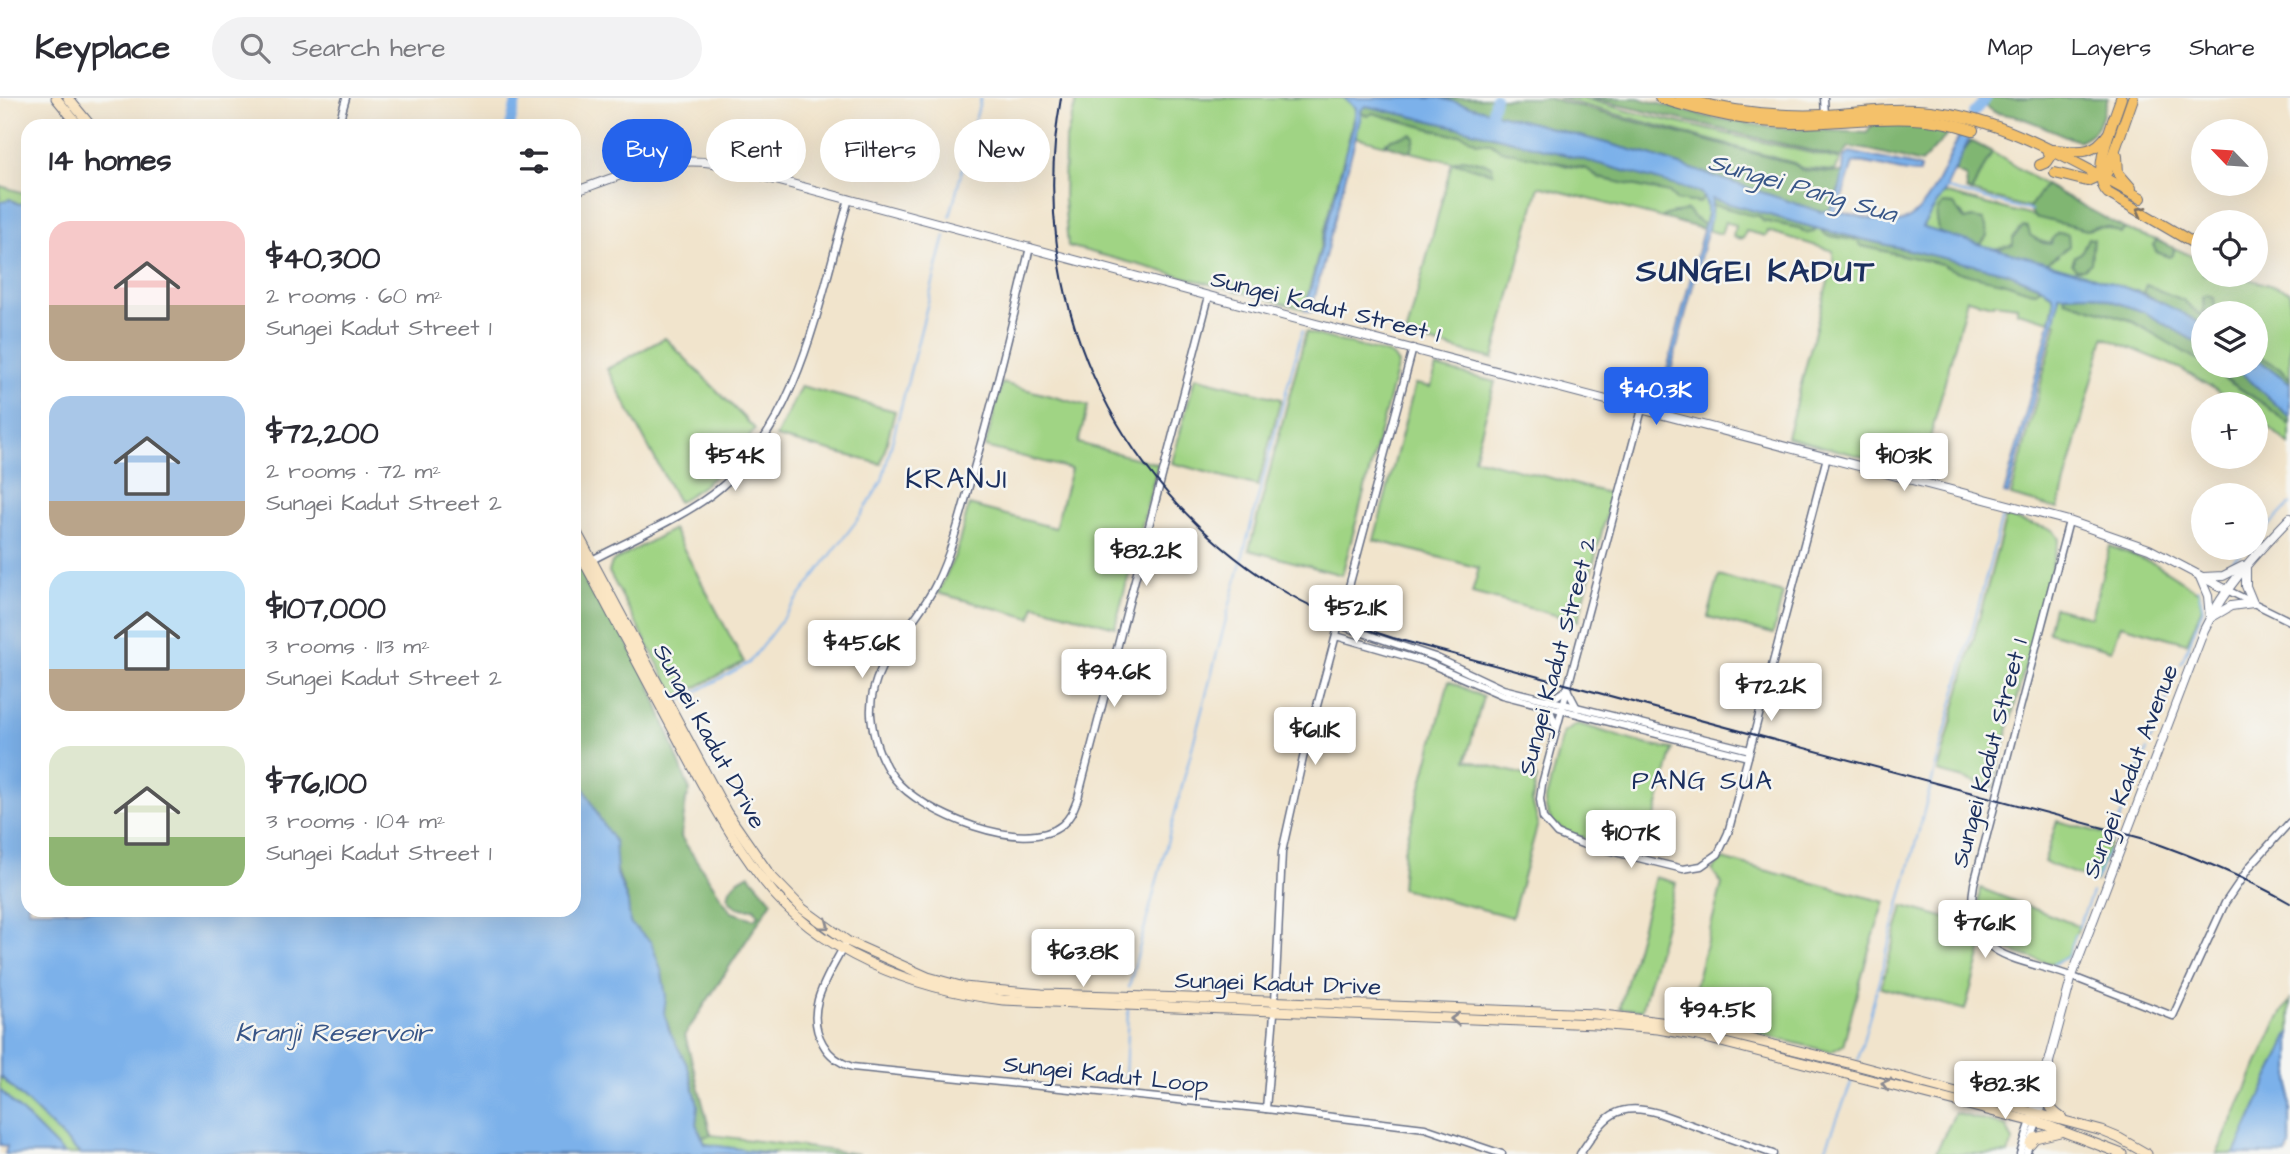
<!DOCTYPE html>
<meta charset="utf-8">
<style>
:root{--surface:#fff;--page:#f2f2f3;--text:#2b2b33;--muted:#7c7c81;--line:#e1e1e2;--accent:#2563eb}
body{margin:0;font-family:"Architects Daughter",sans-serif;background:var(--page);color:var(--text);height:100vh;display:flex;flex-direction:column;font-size:26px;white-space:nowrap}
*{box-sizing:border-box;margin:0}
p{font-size:23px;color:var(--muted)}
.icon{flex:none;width:38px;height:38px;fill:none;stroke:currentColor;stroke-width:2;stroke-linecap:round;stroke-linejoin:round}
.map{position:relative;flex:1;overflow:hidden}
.details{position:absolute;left:21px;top:21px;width:560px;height:798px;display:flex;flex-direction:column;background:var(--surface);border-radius:21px;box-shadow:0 7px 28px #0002}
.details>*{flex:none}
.hud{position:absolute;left:602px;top:21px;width:665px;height:63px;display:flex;gap:14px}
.needle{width:46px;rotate:295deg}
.fabs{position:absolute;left:2191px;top:21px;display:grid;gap:14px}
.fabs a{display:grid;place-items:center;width:77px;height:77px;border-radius:50%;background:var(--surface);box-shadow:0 7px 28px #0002;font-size:35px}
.price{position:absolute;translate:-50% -60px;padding:0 16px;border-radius:7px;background:#fff;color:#222;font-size:23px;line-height:46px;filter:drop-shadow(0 2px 4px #0008)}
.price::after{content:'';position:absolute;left:50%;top:42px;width:21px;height:16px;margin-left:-10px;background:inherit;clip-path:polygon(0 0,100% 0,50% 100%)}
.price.current{background:var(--accent);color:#fff}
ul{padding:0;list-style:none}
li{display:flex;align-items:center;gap:21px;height:175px;padding:0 28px}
li span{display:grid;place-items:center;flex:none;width:196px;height:140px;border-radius:21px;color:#555}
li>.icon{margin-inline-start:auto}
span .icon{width:84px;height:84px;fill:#fffc;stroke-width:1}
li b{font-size:30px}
h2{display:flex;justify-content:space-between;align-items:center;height:84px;padding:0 28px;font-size:30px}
.chip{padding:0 24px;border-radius:32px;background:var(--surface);box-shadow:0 7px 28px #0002;font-size:24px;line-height:63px}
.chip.current{background:var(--accent);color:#fff}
header{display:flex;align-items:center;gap:42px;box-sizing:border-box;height:98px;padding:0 35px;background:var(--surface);border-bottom:2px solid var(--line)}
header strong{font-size:33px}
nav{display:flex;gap:38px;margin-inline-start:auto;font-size:24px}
.search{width:490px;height:63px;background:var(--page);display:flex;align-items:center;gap:18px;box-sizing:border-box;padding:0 24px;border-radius:38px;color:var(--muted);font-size:26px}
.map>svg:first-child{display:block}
.green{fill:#a0d484;stroke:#5e8271;stroke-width:2;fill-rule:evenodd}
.forest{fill:#80b672;stroke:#4e7268;stroke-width:2}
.water{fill:#7cb1ea;stroke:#4c70a4;stroke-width:2}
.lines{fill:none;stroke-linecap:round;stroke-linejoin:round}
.stream{stroke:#7cb1ea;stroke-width:2}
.river{stroke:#7cb1ea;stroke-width:10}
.minor-casing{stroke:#666e84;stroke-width:9}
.tertiary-casing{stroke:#666e84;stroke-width:10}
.secondary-casing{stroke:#666e84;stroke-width:11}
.primary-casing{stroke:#666e84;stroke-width:12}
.minor{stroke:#fff;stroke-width:6}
.tertiary{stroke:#fff;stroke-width:8}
.secondary{stroke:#fbe6c4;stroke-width:9}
.primary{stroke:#f4c16b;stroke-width:10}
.rail{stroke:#1b2f5e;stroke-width:2}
.oneway{stroke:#7d7164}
.oneway2{stroke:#8b8a91}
.labels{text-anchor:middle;stroke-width:5;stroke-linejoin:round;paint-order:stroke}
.street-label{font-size:24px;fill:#1b2f5e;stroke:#f6f6f2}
.water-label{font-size:26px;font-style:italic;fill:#385688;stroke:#f6f6f2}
.neighbourhood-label{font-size:26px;letter-spacing:2px;fill:#1b2f5e;stroke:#f6f6f2}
.quarter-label{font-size:28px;letter-spacing:2px;fill:#1b2f5e;stroke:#f6f6f2}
.district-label{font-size:32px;font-weight:bold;letter-spacing:2px;fill:#1b2f5e;stroke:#f6f6f2}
</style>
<header>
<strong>Keyplace</strong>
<div class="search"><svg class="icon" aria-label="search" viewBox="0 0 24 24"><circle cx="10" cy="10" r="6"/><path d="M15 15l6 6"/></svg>Search here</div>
<nav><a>Map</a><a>Layers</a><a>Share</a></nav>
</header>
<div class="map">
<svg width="2290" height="1056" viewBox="0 0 2290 1056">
<rect width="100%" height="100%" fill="#f6f6f2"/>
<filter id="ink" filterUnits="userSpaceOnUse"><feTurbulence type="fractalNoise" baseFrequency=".0143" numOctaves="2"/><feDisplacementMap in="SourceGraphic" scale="14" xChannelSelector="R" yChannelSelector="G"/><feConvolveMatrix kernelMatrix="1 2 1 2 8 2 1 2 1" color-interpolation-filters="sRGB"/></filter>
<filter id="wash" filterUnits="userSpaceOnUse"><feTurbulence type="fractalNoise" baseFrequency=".00686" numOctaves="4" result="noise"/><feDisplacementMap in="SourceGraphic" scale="28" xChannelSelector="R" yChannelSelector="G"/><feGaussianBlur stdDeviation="1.57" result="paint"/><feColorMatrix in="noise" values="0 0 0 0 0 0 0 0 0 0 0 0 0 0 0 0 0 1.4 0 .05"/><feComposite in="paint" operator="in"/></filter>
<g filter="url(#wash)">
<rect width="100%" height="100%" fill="#f1e4cc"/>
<g class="green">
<polygon points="1077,0 1344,0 1356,10 1355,17 1304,211 1068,148 1064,101 1065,45"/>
<polygon points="1558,0 1583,0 1632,14 1841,62 1835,73 1802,70 1794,65"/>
<path d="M1361,15L1368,18L1372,15L1453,37L1461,36L1477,44L1491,45L1567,68L1587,71L1599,80L1670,95L1676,102L1700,105L1704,98L1708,112L1704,127C1690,119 1677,110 1662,120L1539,88L1493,261L1406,238L1452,64L1411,54L1415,40L1386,44V47L1356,39ZM1461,61L1485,65L1493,75L1453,64Z"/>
<polygon points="1992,54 2045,87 2029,110 1971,94"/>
<polygon points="0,88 28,96 28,105 19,106 10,101 0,104"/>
<path d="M1943,95L2087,132C2100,127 2108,129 2121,135L2125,131L2157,142L2153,147L2157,155L2169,159L2173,157L2174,150L2203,163V177H2234L2290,193V281L2280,270L2256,256V215H2216L2217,210L2204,206V213L2200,217L2183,202L2146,187L2143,195L2047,165L2058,158L2051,146C2040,144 2031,137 2018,136L2013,140V147L1994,151L1980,147L1987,138L1965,122L1961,114L1939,128V135L1921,129Z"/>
<path d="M1712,107L1759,118L1763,123L1799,130L1803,133L1814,134L1815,130L1822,132L1826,137L1858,143L1862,148L1942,166C1954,175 1982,180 1997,182C2010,185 2022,193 2036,194L2041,189L2055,200L2050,223L2017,214V208L1994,205L1993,207L1967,201L1921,374L1787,339L1833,165V153L1768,133L1766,138L1746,133L1743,141L1733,139L1735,127L1725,124L1721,136L1708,132Z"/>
<polygon points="2058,197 2064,197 2065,202 2130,222 2203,265 2203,268 2264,306 2290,327 2290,347 2256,318 2256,306 2240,306 2179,270 2104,239 2058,411 2011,398 2057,225 2054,224"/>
<polygon points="1306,234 1392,257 1398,266 1342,477 1249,452"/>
<path d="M665,240L755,331C735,362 711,385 678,404L607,271Z"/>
<polygon points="1436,269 1495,284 1474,360 1612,396 1578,523 1472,495 1479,470 1374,442 1415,286 1431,289"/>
<polygon points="1195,279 1281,301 1258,388 1172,365"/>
<polygon points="1002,285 1088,308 1078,345 1158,366 1115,529 1035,507 1031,520 938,495 956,455 969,407 1055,430 1071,371 985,349"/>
<polygon points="801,288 895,313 881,366 776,339"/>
<polygon points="2006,419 2053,432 2059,441 1993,689 1938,674"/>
<polygon points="673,431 744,564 676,600 609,474 612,464"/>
<polygon points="2110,448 2155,466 2199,494 2202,510 2187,545 2121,527 2112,552 2048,534 2054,509 2091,519"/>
<polygon points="1719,478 1783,495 1773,536 1708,519"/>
<polygon points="1449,583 1483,599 1466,662 1537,680 1532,703 1538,725 1512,819 1401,790 1404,753"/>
<path d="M1578,626C1610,634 1640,648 1673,651L1645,756L1569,736L1552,724L1546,711V701L1563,635Z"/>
<polygon points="2057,723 2113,738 2096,784 2044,764"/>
<polygon points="1723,761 1885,804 1868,855 1843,947 1831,954 1687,918 1722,786 1712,772"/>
<polygon points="1655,779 1676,785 1642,912 1620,910"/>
<path d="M1980,790L2079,828L2067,859L2053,866C2010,854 1971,845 1980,790Z"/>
<polygon points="1903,808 1946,820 1966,820 1969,830 1982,850 1965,912 1881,889"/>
<polygon points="2290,902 2290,934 2235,1056 2217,1056 2275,927"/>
<polygon points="0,978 80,1056 64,1056 0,992"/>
<polygon points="1955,1015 2006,1028 2013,1043 2008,1056 1935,1056"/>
<path d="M711,1037L859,1056C807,1056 757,1056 706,1046L702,1039Z"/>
</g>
<g class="forest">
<polygon points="1440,0 1547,0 1794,66 1802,72 1844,75 1844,79 1830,112 1821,114 1650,57"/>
<path d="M1590,0H1638L1708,19L1769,29L1867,35L1872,26C1898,25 1927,21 1950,34L1921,65L1870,52L1849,49L1841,60Z"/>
<path d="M1978,0H2108C2101,21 2101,34 2078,43C2059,36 2040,26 2021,20C2002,14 1991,19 1978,0Z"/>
<path d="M1366,8C1479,33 1590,62 1701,95L1704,98L1700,105L1676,102L1669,95L1599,80L1587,71L1500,52L1491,45L1477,44L1461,36L1453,37L1373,15L1368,18L1361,15V11Z"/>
<polygon points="1412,36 1415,40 1411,54 1386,47 1391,41"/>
<polygon points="1971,43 1992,54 1971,94 1967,92 1966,79 1955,74 1962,56"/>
<polygon points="1462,61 1485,65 1492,69 1493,75 1452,64"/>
<polygon points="2045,87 2125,131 2121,135 2108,129 2096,129 2087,132 2034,119 2029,110"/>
<path d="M1712,101H1716L1815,130L1814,134L1807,135L1799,130L1763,123L1759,118C1748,118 1740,114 1730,111C1724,108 1718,109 1712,107Z"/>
<path d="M1944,106L1954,107L1965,122L1973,120L1983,122L1986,128L1987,138L1980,147L1939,135C1939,123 1931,114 1944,106Z"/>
<path d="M1686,112C1693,117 1697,123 1704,127L1703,131L1662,120C1669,113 1678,117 1686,112Z"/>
<polygon points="2023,128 2028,129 2030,137 2043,145 2051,146 2052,141 2058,135 2068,136 2069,148 2047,165 1994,151 2013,147 2013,140"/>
<path d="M1822,132L2008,175L2041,189L2036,194C2022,193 2010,184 1997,183C1982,180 1954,175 1942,166L1862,148L1858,143L1826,137Z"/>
<polygon points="2088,140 2093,141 2091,165 2084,171 2076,171 2072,166 2075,158 2081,155"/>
<polygon points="2157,142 2174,150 2173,157 2169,159 2157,154 2153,147"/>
<polygon points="2146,187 2183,202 2200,217 2204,213 2203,199 2207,197 2214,200 2216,215 2203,215 2203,227 2143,195"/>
<polygon points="2092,195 2144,214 2203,248 2203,265 2130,222 2065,202 2064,197"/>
<polygon points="2256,256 2280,270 2290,281 2290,285 2256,260"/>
<polygon points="2206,268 2234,268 2290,319 2290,327 2264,306"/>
<path d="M574,449L649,584L690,693L686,702L681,739L731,814L754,821L759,817L754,810C738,814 719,803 734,786C737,782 744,779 749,776L772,803L685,937L711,1037L702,1039L696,1026L698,1007L688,969L674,946L664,914L666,899L662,875L651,845L629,826L628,804L600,722L574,670Z"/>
</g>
<g class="water">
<path d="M1344,0H1440L1650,57L1821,114L1830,112C1841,95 1843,79 1844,60L1850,54L1915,68L1920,70V75C1901,76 1866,61 1853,65L1842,100L1835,113C1847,116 1888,126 1899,124C1929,120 1948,57 1962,33L1971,37L1945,93L1922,129C2016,161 2117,174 2203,227V248L2144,214L2092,196L2059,197L2058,210L2008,397L2004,396L2054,209L2053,197L2038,187L2008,175L1819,131L1712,101L1711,118L1663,303L1659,302L1707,117V106L1701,95C1590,62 1479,33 1366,8L1361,12L1360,22L1311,214L1305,212L1355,21L1356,10Z"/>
<polygon points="10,101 19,106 28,105 28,812 574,812 574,670 600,721 615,744 617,776 628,805 630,825 651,844 662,875 666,899 664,914 669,932 688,969 698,1007 696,1026 705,1046 774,1056 80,1056 0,978 0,104"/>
<polygon points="2256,260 2290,285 2290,319 2234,268 2256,268"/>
<polygon points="2290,934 2290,1048 2286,1056 2235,1056"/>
<polygon points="0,992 64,1056 5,1056 7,1048 0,1047"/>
</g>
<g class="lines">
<g class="stream">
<polyline points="1944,90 2031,113"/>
<polyline points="950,118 981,0"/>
<polyline points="2256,441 2290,406"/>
<polyline points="2210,471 2226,467 2247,450"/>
<polyline points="2181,566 2203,511 2198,491"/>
<polyline points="675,605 749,565 861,417 882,383 945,138"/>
<polyline points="2164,608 2177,576"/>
<polyline points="2150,643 2160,620"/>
<polyline points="2128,699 2147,652"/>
<polyline points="2111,744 2125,708"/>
<polyline points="2096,783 2108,753"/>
<polyline points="2078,830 2092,795"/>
<polyline points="2053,866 2067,859 2076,836"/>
<polyline points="1129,889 1302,233"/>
<polyline points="1858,962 2002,419"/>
<polyline points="1125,980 1128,911"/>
<polyline points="1825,1052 1852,983"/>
</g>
<g class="river">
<polyline points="1973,15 1987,0"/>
<polyline points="1489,25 1495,0"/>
<polyline points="510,28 517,0"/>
</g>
</g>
</g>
<g filter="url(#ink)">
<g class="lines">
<defs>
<g id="minor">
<polyline points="1824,0 1825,17"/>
<polyline points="338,28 346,0"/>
<path d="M1030,149C1012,227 993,304 971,381C961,416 952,453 936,486C915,530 868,564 871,617C873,640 880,662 894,680C920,715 1025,758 1062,727C1071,720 1074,710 1078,700L1209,198"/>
<polyline points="1642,311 1542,686 1540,701 1543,720 1557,736 1582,746 1683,771 1701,768 1718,756 1728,735 1827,359"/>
<path d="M2069,423L1974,786C1960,863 2021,859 2073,879C2106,892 2140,905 2173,918L2225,805L2251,767L2290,724"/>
<path d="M590,463C629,442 687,418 720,390C802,322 820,197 849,101"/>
<polyline points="2227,492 2290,523"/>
<polyline points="1339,527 1435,559 1503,591 1750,652"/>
<polyline points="1336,538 1426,564 1502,597 1748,659"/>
<polyline points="1567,591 1577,610"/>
<polyline points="1547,601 1557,598 1567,591"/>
<polyline points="1545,610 1551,615 1556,630"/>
<path d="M844,848C828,878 803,912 823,946C829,957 840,965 852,969L1266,1011L1425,1030L1502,1056"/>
<polyline points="1266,1011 1275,904 1282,754 1303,660 1413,250"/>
<path d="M1580,1056C1603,1022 1613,1002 1658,1015L1773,1056"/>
<polyline points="2020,1056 2031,1023"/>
<polyline points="2026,1056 2037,1025"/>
</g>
<g id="tertiary">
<path d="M574,94C620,77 663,58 713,65L1209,198L2069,423L2149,451L2227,492"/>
<polyline points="2200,479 2208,498 2210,520"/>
<polyline points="2203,479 2223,478 2243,468"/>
<polyline points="2212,519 2231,508 2253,505 2246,488 2246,469"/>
<path d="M2032,1021L2043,975L2049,964L2072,878L2204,532C2225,488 2257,454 2290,420"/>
<polyline points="2038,1022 2049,976 2049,966"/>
</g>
<g id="secondary">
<polyline points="56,0 79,28"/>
<polyline points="68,0 91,28"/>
<polyline points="574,429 727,715 770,777 803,811 847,843 928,879 964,889 994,892 1042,896 1188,900 1595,916 1701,929 1848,965 2102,1033 2119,1040 2147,1056"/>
<path d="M574,445C609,510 643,576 678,641C704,690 729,738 763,782C819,856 914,891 1003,902L1596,926L1658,931L1698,938L2046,1027L2122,1056"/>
<path d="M2047,986C2046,1002 2048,1011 2062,1020"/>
<polyline points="2030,1046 2035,1040 2060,1034"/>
</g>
<g id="primary">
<path d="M1660,0C1703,14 1746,24 1792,25C1854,25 1913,11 1973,32"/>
<path d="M1681,0C1727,13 1775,19 1823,17C1859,15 1894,9 1930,13C2006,21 2075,65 2141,100"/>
<path d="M2121,0C2114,22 2089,77 2108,95L2190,143"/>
<path d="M2053,52C2077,53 2092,59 2108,36"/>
<polyline points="2117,58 2118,75 2131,90"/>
<polyline points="2040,67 2047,64 2051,58 2047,51"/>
<polyline points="2055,75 2087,83 2107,74 2133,0"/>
</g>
</defs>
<use href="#minor" class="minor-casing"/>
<use href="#tertiary" class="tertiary-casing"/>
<use href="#secondary" class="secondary-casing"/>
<use href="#primary" class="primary-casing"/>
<use href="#minor" class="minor"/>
<use href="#tertiary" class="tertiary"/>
<use href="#secondary" class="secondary"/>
<use href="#primary" class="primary"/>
<path class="rail" d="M1061,0C1026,194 1110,384 1277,489C1313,512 1353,527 1393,540L2141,740C2193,758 2243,778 2290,805"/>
</g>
<defs><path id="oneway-chevron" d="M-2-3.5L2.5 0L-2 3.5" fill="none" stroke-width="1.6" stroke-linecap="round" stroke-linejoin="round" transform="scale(1.75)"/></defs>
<use class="oneway" href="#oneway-chevron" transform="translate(2141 113) rotate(-151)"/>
<g class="oneway2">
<use href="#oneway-chevron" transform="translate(825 827) rotate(37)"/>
<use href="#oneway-chevron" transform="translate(1455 921) rotate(-178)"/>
<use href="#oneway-chevron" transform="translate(1886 986) rotate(-166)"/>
</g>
</g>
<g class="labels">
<g class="street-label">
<text transform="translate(1326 208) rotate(14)" y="8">Sungei Kadut Street 1</text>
<text transform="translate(1557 558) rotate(-75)" y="8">Sungei Kadut Street 2</text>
<text transform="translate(710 638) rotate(61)" y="8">Sungei Kadut Drive</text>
<text transform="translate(1989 655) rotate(-75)" y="8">Sungei Kadut Street 1</text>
<text transform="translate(2130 673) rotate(-69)" y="8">Sungei Kadut Avenue</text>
<text transform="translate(1278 885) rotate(2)" y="8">Sungei Kadut Drive</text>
<text transform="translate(1106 976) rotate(6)" y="8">Sungei Kadut Loop</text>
</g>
<g class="water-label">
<text transform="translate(1803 89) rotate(16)" y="9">Sungei Pang Sua</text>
<text x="333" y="943">Kranji Reservoir</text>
</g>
<g class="neighbourhood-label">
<text x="1703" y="691">PANG SUA</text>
</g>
<g class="quarter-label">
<text x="957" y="390">KRANJI</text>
</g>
<g class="district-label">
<text x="1756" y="183">SUNGEI KADUT</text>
</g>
</g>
</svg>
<div class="fabs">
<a><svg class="needle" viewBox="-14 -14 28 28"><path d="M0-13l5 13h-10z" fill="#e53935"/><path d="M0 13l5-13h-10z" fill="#7c7c81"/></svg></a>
<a><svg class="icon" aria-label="locate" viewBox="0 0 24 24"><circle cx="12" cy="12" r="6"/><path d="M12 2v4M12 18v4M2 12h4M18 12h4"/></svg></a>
<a><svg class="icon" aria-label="layers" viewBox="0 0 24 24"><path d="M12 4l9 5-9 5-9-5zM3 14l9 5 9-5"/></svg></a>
<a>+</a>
<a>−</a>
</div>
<b class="price current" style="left:1656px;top:329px">$40.3K</b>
<b class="price" style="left:735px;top:395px">$54K</b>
<b class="price" style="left:1904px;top:395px">$103K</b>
<b class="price" style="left:1146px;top:490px">$82.2K</b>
<b class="price" style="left:1356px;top:547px">$52.1K</b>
<b class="price" style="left:862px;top:582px">$45.6K</b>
<b class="price" style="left:1114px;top:611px">$94.6K</b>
<b class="price" style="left:1771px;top:625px">$72.2K</b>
<b class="price" style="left:1315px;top:669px">$61.1K</b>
<b class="price" style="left:1631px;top:772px">$107K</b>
<b class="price" style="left:1985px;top:862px">$76.1K</b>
<b class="price" style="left:1083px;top:891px">$63.8K</b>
<b class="price" style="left:1718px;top:949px">$94.5K</b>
<b class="price" style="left:2005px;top:1023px">$82.3K</b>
<div class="hud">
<a class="chip current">Buy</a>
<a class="chip">Rent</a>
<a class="chip">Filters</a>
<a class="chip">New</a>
</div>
<section class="details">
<h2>14 homes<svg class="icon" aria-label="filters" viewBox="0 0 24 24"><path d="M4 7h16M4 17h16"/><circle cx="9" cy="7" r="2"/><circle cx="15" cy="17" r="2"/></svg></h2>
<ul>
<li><span style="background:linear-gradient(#f6c9c9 60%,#b9a48a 0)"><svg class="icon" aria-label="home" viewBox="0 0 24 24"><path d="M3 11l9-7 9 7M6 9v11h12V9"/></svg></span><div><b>$40,300</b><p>2 rooms · 60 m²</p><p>Sungei Kadut Street 1</p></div></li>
<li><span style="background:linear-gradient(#a9c7e8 75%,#b9a48a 0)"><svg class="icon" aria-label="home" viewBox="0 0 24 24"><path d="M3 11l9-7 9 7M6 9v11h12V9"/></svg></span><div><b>$72,200</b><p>2 rooms · 72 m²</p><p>Sungei Kadut Street 2</p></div></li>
<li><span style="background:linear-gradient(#bfe0f5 70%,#b9a48a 0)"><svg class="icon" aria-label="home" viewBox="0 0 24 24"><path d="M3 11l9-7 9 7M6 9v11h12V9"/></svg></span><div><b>$107,000</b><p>3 rooms · 113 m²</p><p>Sungei Kadut Street 2</p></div></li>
<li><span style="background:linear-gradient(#dfe7d0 65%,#8fb573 0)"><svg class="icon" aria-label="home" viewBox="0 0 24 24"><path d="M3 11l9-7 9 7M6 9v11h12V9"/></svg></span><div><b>$76,100</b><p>3 rooms · 104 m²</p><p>Sungei Kadut Street 1</p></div></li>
</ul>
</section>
</div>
